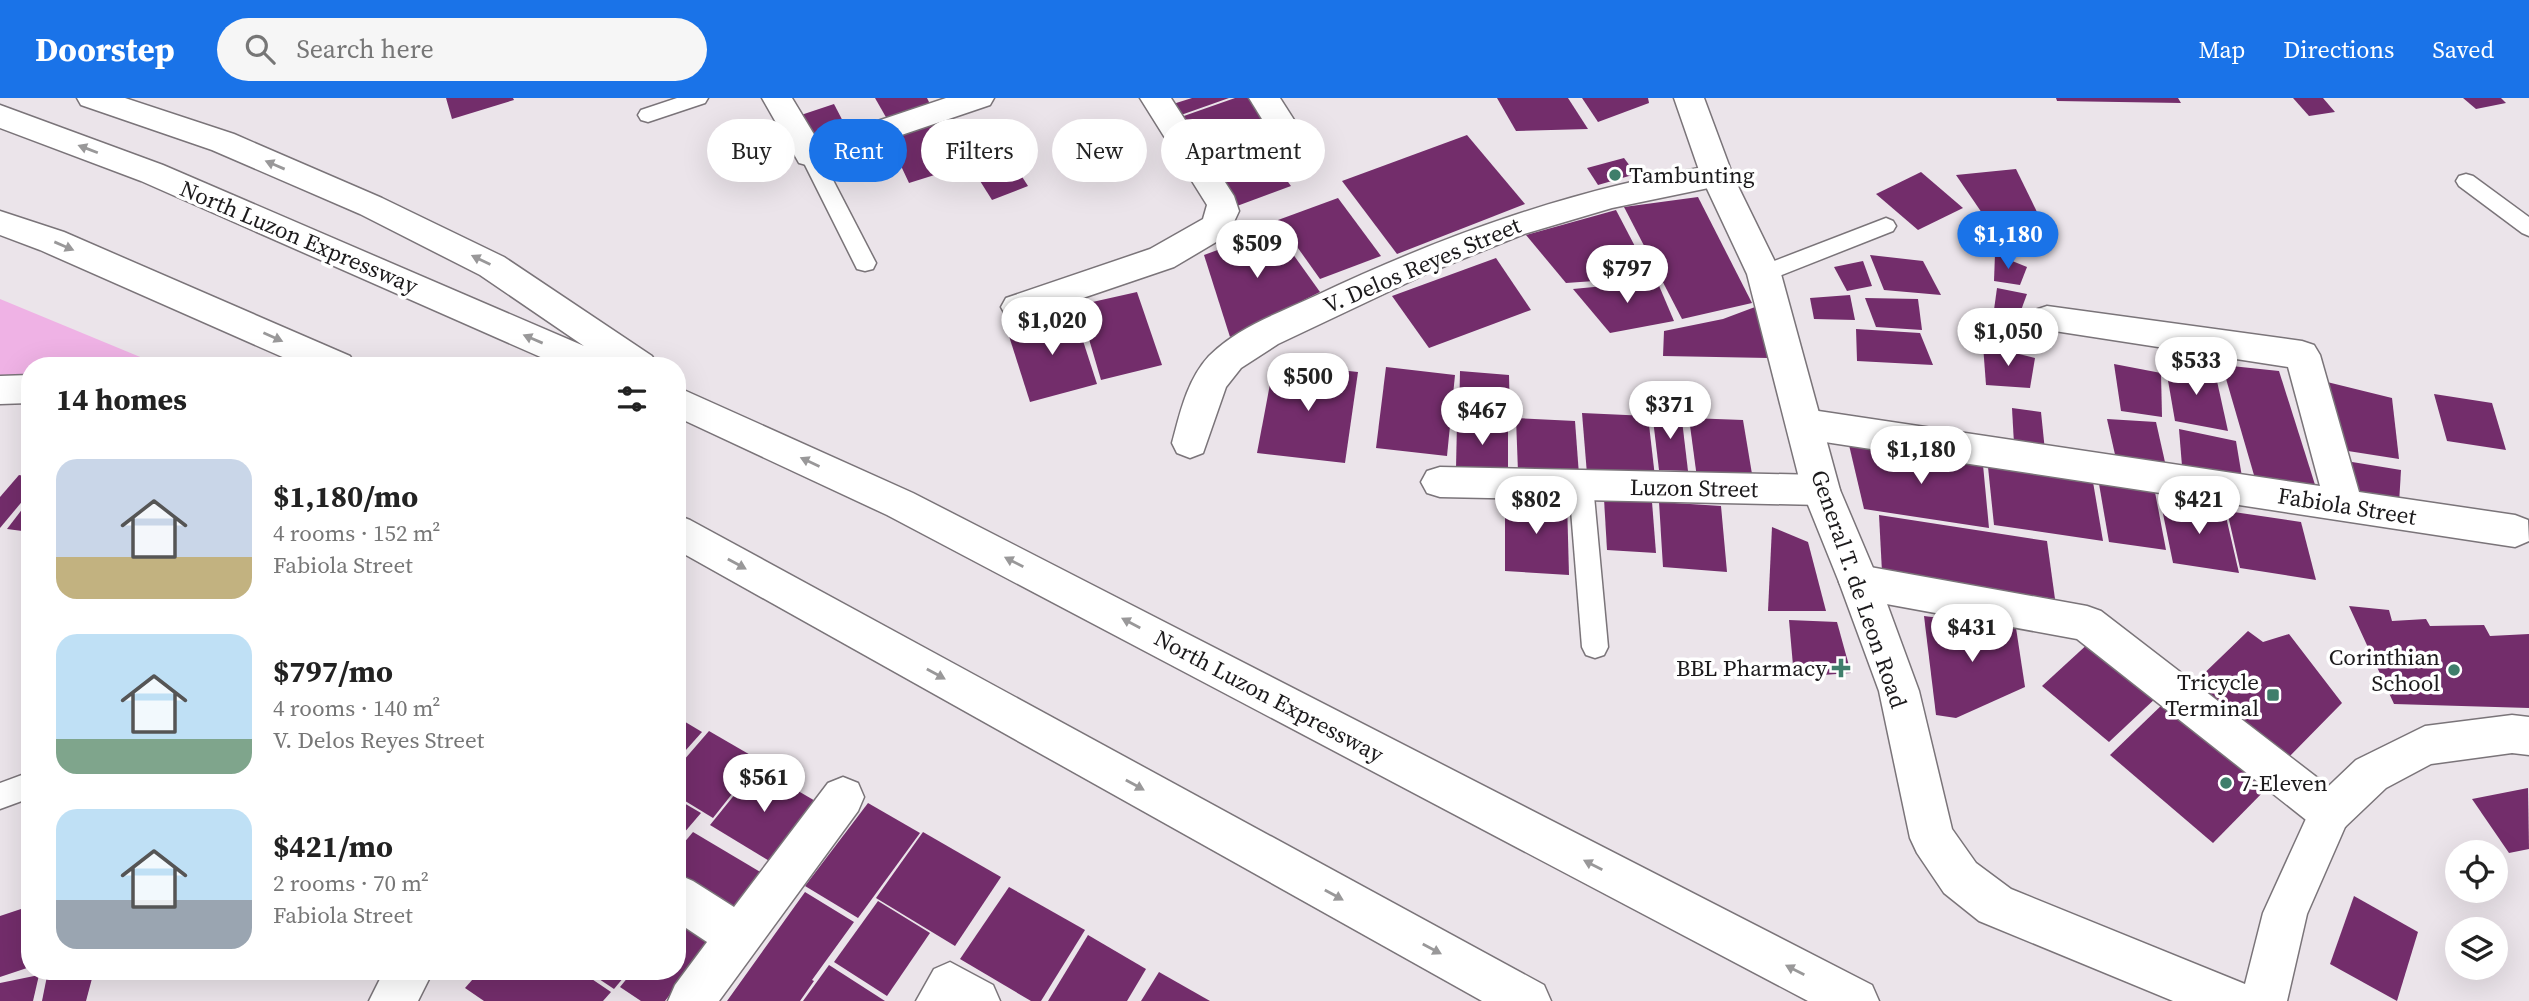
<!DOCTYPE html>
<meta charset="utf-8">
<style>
:root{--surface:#fff;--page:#f6f6f6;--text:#222;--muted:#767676;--accent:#1a73e8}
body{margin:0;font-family:"Source Serif 4",serif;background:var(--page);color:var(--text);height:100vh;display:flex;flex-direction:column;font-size:26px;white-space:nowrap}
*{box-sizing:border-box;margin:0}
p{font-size:23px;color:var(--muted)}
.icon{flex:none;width:38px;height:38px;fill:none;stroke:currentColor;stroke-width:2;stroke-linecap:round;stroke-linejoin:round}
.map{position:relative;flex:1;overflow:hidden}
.sheet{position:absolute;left:21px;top:259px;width:665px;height:623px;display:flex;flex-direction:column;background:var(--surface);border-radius:28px;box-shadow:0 7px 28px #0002}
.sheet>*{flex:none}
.banner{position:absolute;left:707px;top:21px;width:665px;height:63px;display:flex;gap:14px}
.buttons{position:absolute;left:2445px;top:742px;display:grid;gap:14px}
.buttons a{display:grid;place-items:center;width:63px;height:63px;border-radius:50%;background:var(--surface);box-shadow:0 7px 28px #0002;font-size:35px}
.price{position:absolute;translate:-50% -60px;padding:0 16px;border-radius:24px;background:#fff;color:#222;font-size:23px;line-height:46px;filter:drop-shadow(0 2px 4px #0008)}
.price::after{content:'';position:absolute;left:50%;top:42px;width:21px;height:16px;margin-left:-10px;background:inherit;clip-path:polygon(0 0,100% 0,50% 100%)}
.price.active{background:var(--accent);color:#fff}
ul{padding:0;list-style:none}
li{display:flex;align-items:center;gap:21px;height:175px;padding:0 35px}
li span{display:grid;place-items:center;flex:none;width:196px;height:140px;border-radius:21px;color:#555}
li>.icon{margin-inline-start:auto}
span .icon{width:84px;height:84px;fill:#fffc;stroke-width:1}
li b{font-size:30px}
h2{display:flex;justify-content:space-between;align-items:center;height:84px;padding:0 35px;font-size:30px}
.pill{padding:0 24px;border-radius:32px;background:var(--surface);box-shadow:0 7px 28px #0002;font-size:24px;line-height:63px}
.pill.active{background:var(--accent);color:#fff}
header{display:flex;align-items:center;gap:42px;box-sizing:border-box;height:98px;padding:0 35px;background:var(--accent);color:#fff}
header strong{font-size:33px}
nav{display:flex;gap:38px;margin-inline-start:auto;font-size:24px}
.search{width:490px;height:63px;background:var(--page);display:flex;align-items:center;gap:18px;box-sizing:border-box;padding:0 24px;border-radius:38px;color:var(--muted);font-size:26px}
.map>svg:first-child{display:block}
.green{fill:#efb2e5}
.building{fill:#732d6b}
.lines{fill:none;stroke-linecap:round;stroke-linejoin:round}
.service-casing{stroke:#7a7479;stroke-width:3}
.pedestrian-casing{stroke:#7a7479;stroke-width:3}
.minor-casing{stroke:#7a7479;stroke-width:3}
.secondary-casing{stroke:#7a7479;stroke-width:3}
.motorway-casing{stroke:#7a7479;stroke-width:3}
.service{fill:#fff;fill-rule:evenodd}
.pedestrian{fill:#fff;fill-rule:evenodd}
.minor{fill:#fff;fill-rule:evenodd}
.secondary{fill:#fff;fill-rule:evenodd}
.motorway{fill:#fff;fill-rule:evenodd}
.oneway{fill:#999899}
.poi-dot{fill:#3f7e6b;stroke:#fff;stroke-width:2.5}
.labels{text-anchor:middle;stroke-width:7;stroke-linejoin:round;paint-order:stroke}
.poi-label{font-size:23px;fill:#1c1a1c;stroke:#fff;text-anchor:end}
.street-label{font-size:23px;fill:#1c1a1c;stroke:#fff}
</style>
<header>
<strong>Doorstep</strong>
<div class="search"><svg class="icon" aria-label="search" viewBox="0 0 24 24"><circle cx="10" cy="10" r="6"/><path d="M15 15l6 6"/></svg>Search here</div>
<nav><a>Map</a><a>Directions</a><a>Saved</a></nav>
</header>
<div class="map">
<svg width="2529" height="903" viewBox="0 0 2529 903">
<rect width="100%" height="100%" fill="#ebe4ea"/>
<polygon class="green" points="0,201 162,268 30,268 30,278 0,279"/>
<g class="building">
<polygon points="446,0 513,0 514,2 452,21"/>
<polygon points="875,0 927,0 930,6 887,21"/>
<polygon points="1192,0 1229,0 1181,17 1173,6"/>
<polygon points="1235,0 1254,0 1269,21 1199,46 1181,19"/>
<polygon points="1497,0 1568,0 1588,31 1516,33"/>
<polygon points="1582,0 1648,0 1649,5 1598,24"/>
<polygon points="2056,0 2178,0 2181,5 2057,3"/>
<polygon points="2293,0 2323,0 2335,14 2309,18"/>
<polygon points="2463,0 2501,0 2506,5 2476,11"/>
<polygon points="834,6 848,33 812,45 798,18"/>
<polygon points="1271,23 1293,53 1253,67 1232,37"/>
<polygon points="935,26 957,70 909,85 888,40"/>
<polygon points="989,27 1028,88 992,102 953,40"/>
<polygon points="1467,37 1525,106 1397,156 1342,83"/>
<polygon points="1230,39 1251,68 1221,79 1201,50"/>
<polygon points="1624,60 1636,76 1598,87 1587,70"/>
<polygon points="1273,63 1291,88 1237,108 1219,82"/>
<polygon points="2016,71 2037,114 1982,115 1956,77"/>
<polygon points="1921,74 1963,110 1918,132 1876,96"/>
<polygon points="1698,99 1752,205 1682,221 1624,109"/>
<polygon points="1338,100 1381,158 1320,181 1278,122"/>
<polygon points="1616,112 1651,179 1566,185 1526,137"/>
<polygon points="1275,131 1320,194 1230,239 1204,157"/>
<polygon points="1995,156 2027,169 2020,187 1994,183"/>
<polygon points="1870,157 1923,163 1941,197 1884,192"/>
<polygon points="1496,160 1531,212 1429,250 1392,198"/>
<polygon points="1863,163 1872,188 1847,193 1834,169"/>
<polygon points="1657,183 1674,223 1610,235 1573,191"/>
<polygon points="1997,190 2027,196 2016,226 1993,219"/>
<polygon points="1137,194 1162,267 1101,282 1079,207"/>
<polygon points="1850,197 1855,222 1814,221 1810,200"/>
<polygon points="1865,200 1918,201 1922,232 1876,229"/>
<polygon points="1755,209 1769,260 1663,258 1664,233 1723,221"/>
<polygon points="1073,212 1097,286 1030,304 1008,235"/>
<polygon points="1856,231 1920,235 1933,267 1857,263"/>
<polygon points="1983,247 2035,260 2030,290 1986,287"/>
<polygon points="1274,265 1358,274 1345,365 1257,355"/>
<polygon points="2165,265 2215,274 2228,333 2175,323"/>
<polygon points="2114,266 2161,275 2162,319 2121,313"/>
<polygon points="2222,267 2279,273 2317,393 2256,384"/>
<polygon points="1386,269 1455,277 1447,358 1376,350"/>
<polygon points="1460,273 1509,277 1510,321 1459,318"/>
<polygon points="2323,283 2392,300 2399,361 2348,353"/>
<polygon points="2434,296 2492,305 2506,352 2447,343"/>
<polygon points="2012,310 2041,314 2045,353 2014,346"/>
<polygon points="1652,313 1681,314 1688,373 1659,372"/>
<polygon points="1582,315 1648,318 1655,379 1587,376"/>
<polygon points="1516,320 1575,323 1579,377 1518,374"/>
<polygon points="1689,320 1743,322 1753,382 1697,380"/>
<polygon points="2107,321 2156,324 2167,373 2116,361"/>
<polygon points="1457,324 1508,327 1508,374 1456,371"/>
<polygon points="2179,331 2236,343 2242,379 2182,368"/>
<polygon points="1849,347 1983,367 1989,430 1864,411"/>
<polygon points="2346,363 2401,372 2399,406 2351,394"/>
<polygon points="1988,369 2093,384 2103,443 1994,427"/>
<polygon points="19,377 30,379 30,394 0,430 0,399"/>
<polygon points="2099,386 2155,394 2166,452 2109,444"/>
<polygon points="1505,399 1567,403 1569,477 1505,473"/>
<polygon points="30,401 30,434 7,431"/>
<polygon points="1604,401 1652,404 1656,455 1607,452"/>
<polygon points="2160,401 2224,410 2239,475 2173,465"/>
<polygon points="1659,404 1721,408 1727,474 1663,469"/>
<polygon points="2227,413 2301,424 2316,482 2240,470"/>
<polygon points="1879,417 2047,443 2055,501 1882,474"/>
<polygon points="1772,429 1808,444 1826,513 1768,513"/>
<polygon points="2349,508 2389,512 2392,523 2426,521 2430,528 2484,527 2490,538 2529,536 2529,610 2394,606"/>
<polygon points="1924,518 2016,530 2025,589 1956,620 1936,617"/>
<polygon points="1789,522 1837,524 1851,575 1794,579"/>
<polygon points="2248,533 2263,544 2289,536 2342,605 2285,663 2191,588"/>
<polygon points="2091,543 2158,598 2109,644 2042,588"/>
<polygon points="2166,603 2270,687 2213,745 2110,657"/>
<polygon points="677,619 702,634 677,662"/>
<polygon points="709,633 759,662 713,720 677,698 677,670"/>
<polygon points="757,669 817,704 771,764 710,727"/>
<polygon points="2528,690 2529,751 2509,755 2472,701"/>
<polygon points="677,701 701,715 677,743"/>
<polygon points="868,705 920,735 858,820 805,788"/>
<polygon points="693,734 762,775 728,820 677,788 677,753"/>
<polygon points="923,734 1001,779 955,848 876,800"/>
<polygon points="1009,789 1085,832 1041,903 1031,903 960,861"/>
<polygon points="805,794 854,824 812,882 814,883 800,903 727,903"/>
<polygon points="2354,798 2418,834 2397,903 2330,866"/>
<polygon points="878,803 930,835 887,898 834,864"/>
<polygon points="30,808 30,869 0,879 0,818"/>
<polygon points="677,817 719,832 665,903 641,903 620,889 633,873 677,873"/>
<polygon points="1088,837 1146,871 1127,903 1048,903"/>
<polygon points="829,867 885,903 803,903"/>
<polygon points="48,873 94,873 86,903 42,903"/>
<polygon points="480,873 580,873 611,894 603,903 484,903 465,890"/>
<polygon points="587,873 629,873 614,891"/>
<polygon points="1159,874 1210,903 1141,903"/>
<polygon points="39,877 33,903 0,903 0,885"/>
</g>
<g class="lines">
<defs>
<g id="service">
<polygon points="677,0 708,0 705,5 648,24 641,22 638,17 641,12"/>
<polygon points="810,50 817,52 820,57 876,165 873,171 865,173 857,171 800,57 803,52"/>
<polygon points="2466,76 2473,78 2529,119 2529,138 2522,135 2459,88 2456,83 2459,78"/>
<polygon points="1886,120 1893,123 1896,128 1893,133 1764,184 1756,182 1753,176 1756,170"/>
<polygon points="1581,377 1589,380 1593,387 1608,549 1604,557 1595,560 1586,557 1582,549 1569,387 1573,380"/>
<polygon points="30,674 30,700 0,711 0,685"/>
</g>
<polygon id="pedestrian" points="1859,467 2087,508 2101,513 2345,701 2352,715 2345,729 2330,735 2315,729 2077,541 1859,501 1845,496 1839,484 1845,472"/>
<g id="minor">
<polygon points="762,0 792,0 818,43 946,0 994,0 990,7 810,68 799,65"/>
<polygon points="1140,0 1171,0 1234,98 1239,113 1228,137 1174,169 1018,222 1006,218 1001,209 1006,200 1150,151 1203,121 1207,107"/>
<polygon points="1249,0 1280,0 1305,39 1300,47 1289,50 1278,47"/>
<path d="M1717,67L1728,70L1733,78L1728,86L1612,110L1524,136L1428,175L1278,246L1241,270L1226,289L1203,355L1190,360L1177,355L1172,345C1180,315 1187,282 1209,258C1238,229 1279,215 1315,198C1444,137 1575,90 1717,67Z"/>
<polygon points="2047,208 2302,243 2314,247 2320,257 2359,394 2515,417 2528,422 2529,443 2515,449 1805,341 1792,336 1787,326 1792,316 1805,311 2320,388 2288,269 2035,230 2030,221 2035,212"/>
<polygon points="1440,369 1821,377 1834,381 1840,392 1834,403 1821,407 1440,399 1427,395 1421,384 1427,373"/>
<polygon points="843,679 858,685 864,699 858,713 719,903 668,903 675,887 707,844 677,824 677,776 693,783 734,809 828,685"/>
<polygon points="950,864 993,887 1000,903 916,903 934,871"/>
<polygon points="384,873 433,873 418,903 369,903"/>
</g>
<polygon id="secondary" points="1674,0 1704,0 1733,78 1781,176 1840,392 1879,484 1919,593 1952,731 1976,765 2011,791 2245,886 2263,815 2315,701 2356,662 2425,628 2512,617 2529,619 2529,657 2512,655 2431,666 2386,690 2345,729 2307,816 2287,903 2173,903 1979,823 1944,795 1917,755 1910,740 1879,593 1839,484 1802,392 1747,176 1701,78"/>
<g id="motorway">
<polygon points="77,0 125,0 234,36 382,100 504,159 652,258 658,268 561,268 141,83 0,30 0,7 163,67 584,248 480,177 360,116 212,52 81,7"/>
<polygon points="0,113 64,134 350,258 356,268 303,268 40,152 0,137"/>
<polygon points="30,277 30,305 0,306 0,278"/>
<polygon points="677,289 913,395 1872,887 1879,903 1808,903 887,417 677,319"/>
<polygon points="677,417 690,422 1544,887 1551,903 1482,903 677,452"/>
</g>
</defs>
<use href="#service" class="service-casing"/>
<use href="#pedestrian" class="pedestrian-casing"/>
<use href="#minor" class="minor-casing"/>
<use href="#secondary" class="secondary-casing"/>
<use href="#motorway" class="motorway-casing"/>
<use href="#service" class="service"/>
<use href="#pedestrian" class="pedestrian"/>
<use href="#minor" class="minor"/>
<use href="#secondary" class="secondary"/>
<use href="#motorway" class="motorway"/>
</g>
<defs><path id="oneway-solid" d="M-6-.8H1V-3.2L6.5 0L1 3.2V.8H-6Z" transform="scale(1.75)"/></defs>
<g class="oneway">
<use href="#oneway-solid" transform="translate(88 51) rotate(-159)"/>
<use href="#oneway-solid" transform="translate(275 67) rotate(-157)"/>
<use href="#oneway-solid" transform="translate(64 148) rotate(23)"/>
<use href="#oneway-solid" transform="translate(481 162) rotate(-154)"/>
<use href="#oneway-solid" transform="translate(273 239) rotate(24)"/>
<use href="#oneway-solid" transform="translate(533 241) rotate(-157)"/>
<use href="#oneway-solid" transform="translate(810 364) rotate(-155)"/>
<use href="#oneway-solid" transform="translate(1014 464) rotate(-153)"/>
<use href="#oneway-solid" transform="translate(737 466) rotate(29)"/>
<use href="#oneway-solid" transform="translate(1131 525) rotate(-152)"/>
<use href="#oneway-solid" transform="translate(936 576) rotate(29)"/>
<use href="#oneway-solid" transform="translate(1135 687) rotate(29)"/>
<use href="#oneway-solid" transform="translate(1593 767) rotate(-153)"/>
<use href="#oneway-solid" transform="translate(1334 797) rotate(29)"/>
<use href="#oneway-solid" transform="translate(1432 851) rotate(28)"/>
<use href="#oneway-solid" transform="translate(1795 872) rotate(-153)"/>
</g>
<g class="poi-dot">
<circle cx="1615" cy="77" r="7"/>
<path d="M1837.5 559.5h7v7h7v7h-7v7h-7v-7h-7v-7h7z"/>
<circle cx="2454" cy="572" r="7"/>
<rect x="2266" y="590" width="14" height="14" rx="3.5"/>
<circle cx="2226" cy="685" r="7"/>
</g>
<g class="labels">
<g class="poi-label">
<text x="1629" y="85" text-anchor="start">Tambunting</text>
<text x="2440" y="567">Corinthian<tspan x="2440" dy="26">School</tspan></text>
<text x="1827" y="578">BBL Pharmacy</text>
<text x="2259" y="592">Tricycle<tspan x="2259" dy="26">Terminal</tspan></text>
<text x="2240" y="693" text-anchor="start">7-Eleven</text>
</g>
<g class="street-label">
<text transform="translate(299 139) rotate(23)" y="8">North Luzon Expressway</text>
<text transform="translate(1422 167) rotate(-23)" y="8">V. Delos Reyes Street</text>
<text transform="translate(1694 390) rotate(1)" y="8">Luzon Street</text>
<text transform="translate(2347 408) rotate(9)" y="8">Fabiola Street</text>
<text transform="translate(1859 491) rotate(71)" y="8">General T. de Leon Road</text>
<text transform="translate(1269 598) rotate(28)" y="8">North Luzon Expressway</text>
</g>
</g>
</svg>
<div class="buttons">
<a><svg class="icon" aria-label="locate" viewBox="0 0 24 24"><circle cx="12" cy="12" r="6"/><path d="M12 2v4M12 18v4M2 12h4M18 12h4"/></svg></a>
<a><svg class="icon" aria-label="layers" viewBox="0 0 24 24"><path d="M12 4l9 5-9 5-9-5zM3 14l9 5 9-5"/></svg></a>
</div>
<b class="price active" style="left:2008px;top:173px">$1,180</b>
<b class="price" style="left:1257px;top:182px">$509</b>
<b class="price" style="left:1627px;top:207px">$797</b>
<b class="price" style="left:1052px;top:259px">$1,020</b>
<b class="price" style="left:2008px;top:270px">$1,050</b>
<b class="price" style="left:2196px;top:299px">$533</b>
<b class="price" style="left:1308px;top:315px">$500</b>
<b class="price" style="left:1670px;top:343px">$371</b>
<b class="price" style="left:1482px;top:349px">$467</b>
<b class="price" style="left:1921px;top:388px">$1,180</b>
<b class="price" style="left:1536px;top:438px">$802</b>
<b class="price" style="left:2199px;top:438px">$421</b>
<b class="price" style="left:1972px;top:566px">$431</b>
<b class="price" style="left:764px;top:716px">$561</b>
<div class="banner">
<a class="pill">Buy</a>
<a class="pill active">Rent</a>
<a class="pill">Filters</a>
<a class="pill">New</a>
<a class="pill">Apartment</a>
</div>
<section class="sheet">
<h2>14 homes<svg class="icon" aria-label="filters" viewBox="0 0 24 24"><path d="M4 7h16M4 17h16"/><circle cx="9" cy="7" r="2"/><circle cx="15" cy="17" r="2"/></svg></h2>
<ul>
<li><span style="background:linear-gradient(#c9d6e8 70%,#c2b280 0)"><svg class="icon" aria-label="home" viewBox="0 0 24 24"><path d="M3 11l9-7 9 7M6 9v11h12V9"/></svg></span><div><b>$1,180/mo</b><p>4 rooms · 152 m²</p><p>Fabiola Street</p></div></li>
<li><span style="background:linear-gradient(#bfe0f5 75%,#7fa58c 0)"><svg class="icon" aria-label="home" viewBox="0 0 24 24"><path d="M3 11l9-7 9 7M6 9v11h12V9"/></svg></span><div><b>$797/mo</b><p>4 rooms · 140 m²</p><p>V. Delos Reyes Street</p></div></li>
<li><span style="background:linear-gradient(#bfe0f5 65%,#9aa5b1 0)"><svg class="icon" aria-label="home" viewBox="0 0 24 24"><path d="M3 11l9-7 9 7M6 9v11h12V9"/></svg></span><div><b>$421/mo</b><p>2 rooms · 70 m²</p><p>Fabiola Street</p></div></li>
</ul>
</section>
</div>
